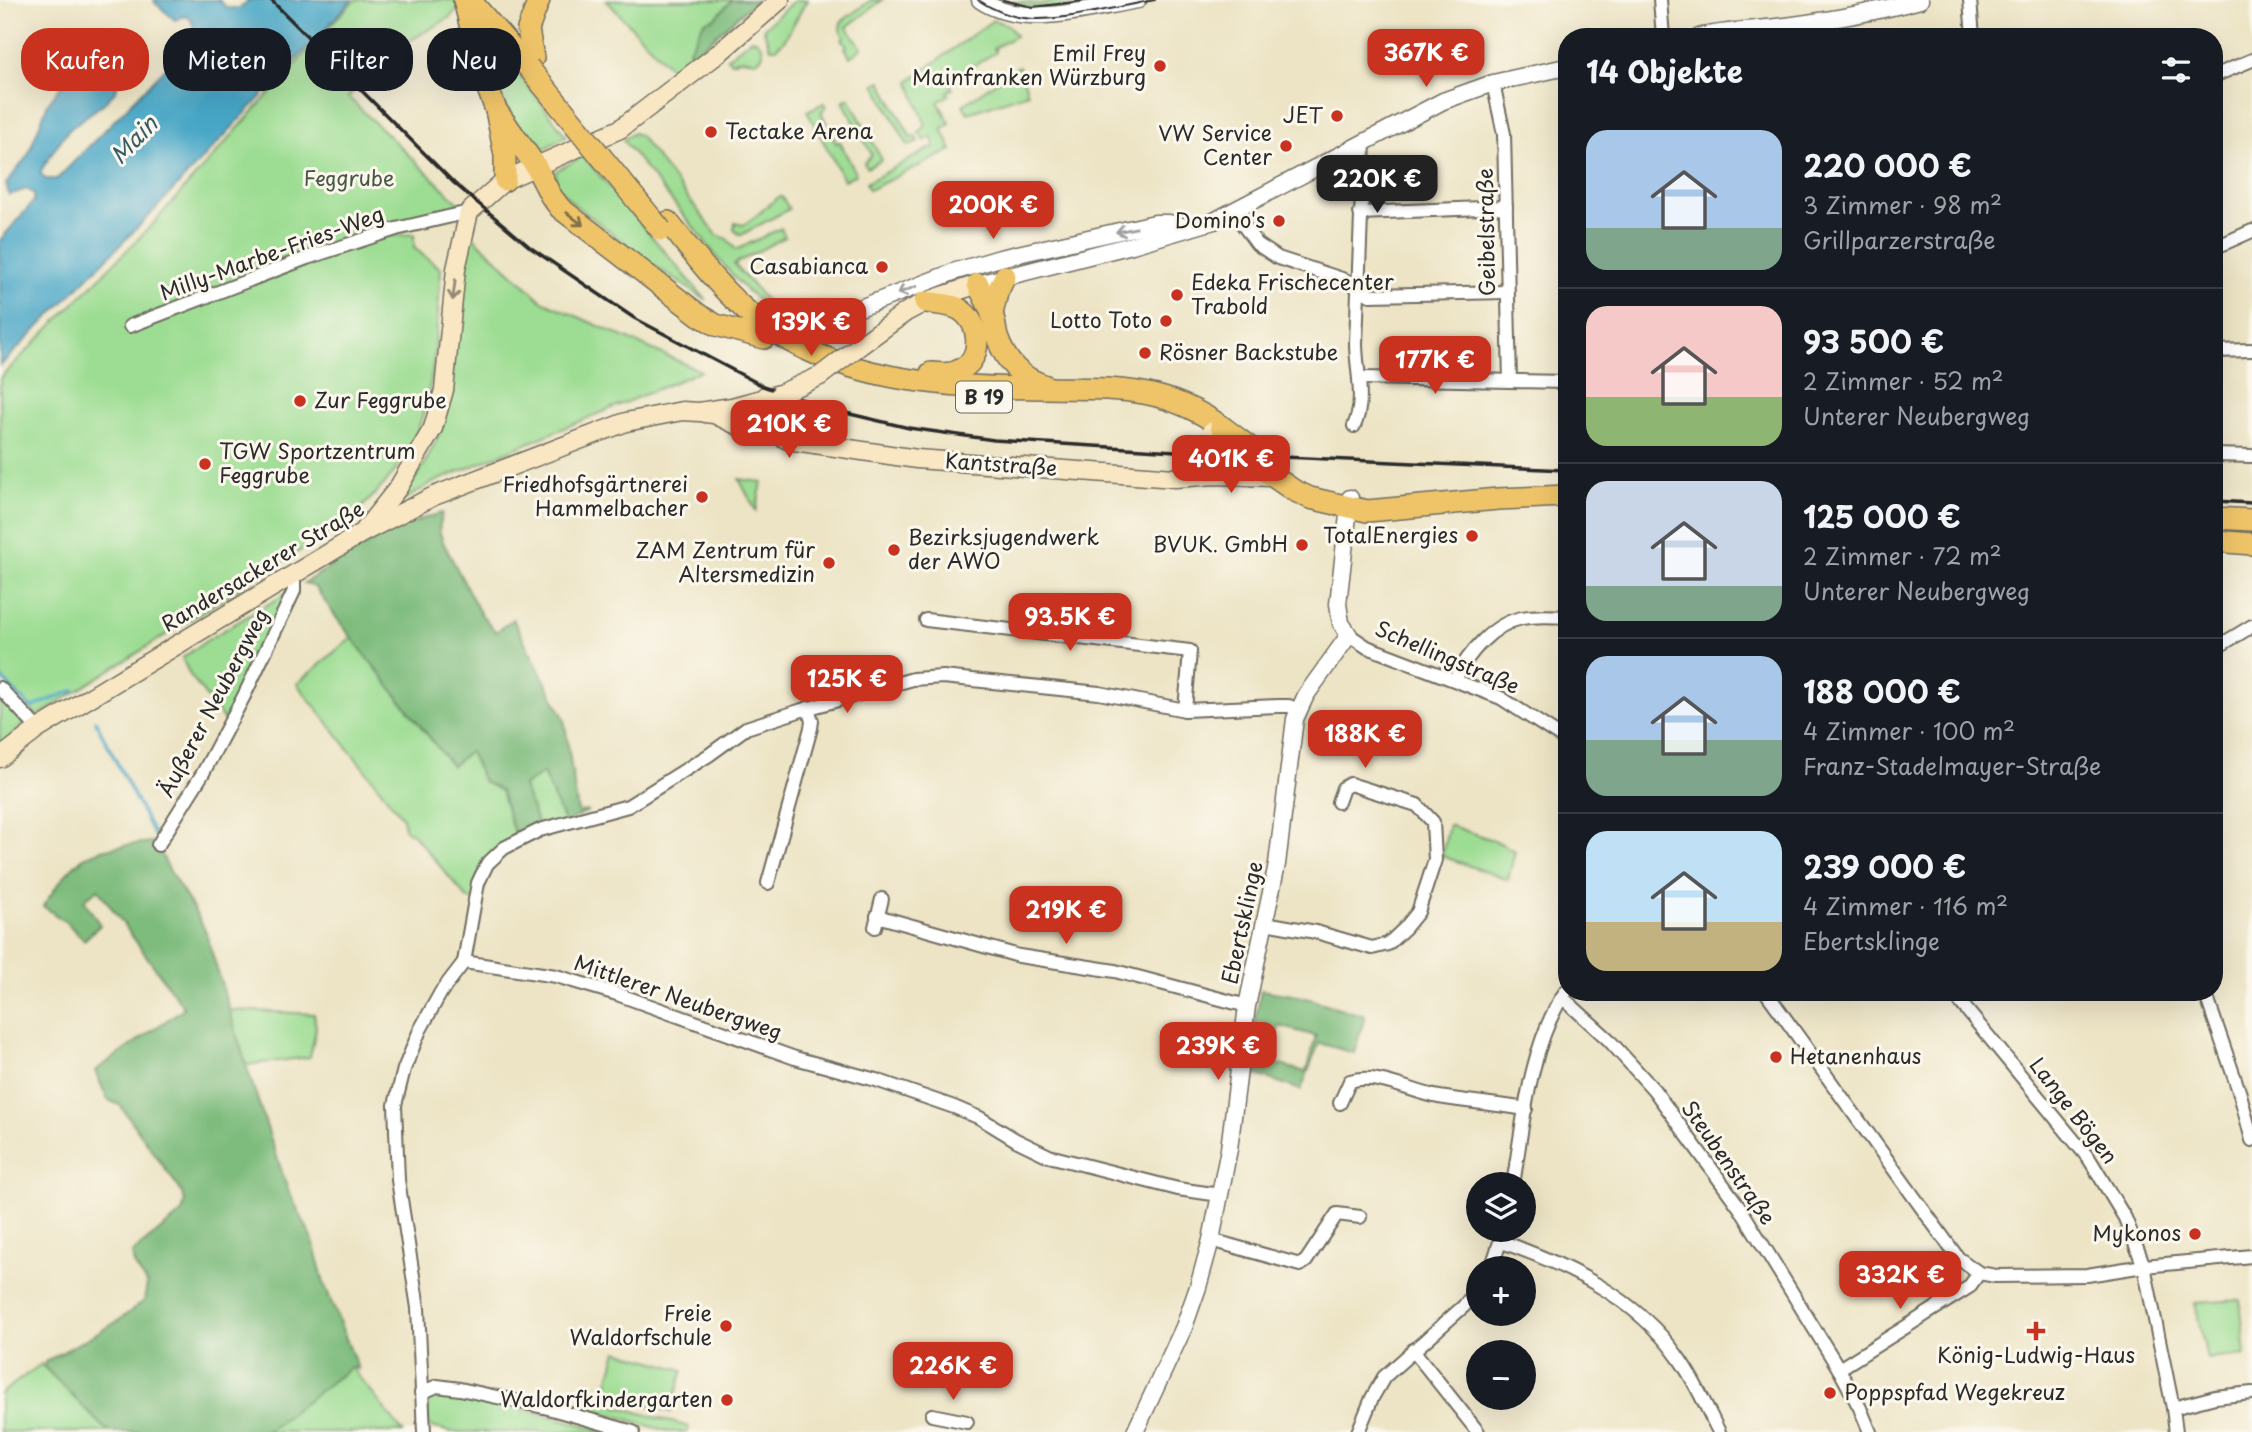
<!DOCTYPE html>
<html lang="de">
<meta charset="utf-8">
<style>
:root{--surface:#171b24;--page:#20242c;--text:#f1f3f6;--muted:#9ea1a6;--line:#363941;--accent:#c8321e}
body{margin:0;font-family:"Playpen Sans",sans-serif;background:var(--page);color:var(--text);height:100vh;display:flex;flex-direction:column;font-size:26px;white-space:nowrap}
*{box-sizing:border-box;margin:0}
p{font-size:23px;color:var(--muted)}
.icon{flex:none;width:38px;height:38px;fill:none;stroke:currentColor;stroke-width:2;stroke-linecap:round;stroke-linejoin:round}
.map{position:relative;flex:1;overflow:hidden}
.side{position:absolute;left:1558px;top:28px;width:665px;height:973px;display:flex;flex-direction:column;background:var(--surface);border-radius:28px;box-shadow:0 7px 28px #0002}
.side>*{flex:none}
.guide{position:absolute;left:21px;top:28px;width:665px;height:63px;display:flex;gap:14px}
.fabs{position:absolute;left:1466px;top:1172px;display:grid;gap:14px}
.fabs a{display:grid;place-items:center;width:70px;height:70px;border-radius:50%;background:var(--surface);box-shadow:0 7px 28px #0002;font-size:35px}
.price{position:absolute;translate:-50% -60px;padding:0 16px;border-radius:14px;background:var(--accent);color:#fff;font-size:23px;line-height:46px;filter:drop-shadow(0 2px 4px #0008)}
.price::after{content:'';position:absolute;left:50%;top:42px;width:21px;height:16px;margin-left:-10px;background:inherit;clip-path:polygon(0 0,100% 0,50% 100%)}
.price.current{background:#222;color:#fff}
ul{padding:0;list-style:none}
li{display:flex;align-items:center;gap:21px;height:175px;padding:0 28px}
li+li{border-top:2px solid var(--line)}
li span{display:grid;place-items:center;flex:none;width:196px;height:140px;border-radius:21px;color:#555}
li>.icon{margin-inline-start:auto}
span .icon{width:84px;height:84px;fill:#fffc;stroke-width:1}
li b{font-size:30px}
h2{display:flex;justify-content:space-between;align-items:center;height:84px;padding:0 28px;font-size:30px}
.tag{padding:0 24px;border-radius:28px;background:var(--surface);box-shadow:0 7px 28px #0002;font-size:24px;line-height:63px}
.tag.current{background:var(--accent);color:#fff}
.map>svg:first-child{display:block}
.green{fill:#9ddd93;stroke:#64845f;stroke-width:2}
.forest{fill:#7ebc7d;stroke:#547454;stroke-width:2;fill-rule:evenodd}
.water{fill:#47a6c6;stroke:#396878;stroke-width:2}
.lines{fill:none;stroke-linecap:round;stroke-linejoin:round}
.stream{stroke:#47a6c6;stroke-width:3.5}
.minor-casing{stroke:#6f6c61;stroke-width:16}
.tertiary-casing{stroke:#6f6c61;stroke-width:19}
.secondary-casing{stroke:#6f6c61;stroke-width:21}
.primary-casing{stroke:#6f6c61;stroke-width:24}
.minor{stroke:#fff;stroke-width:12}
.tertiary{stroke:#fff;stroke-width:16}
.secondary{stroke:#f9e7c3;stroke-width:18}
.primary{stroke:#efc469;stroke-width:21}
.tram{stroke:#2b2b2b;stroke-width:2}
.rail{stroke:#2b2b2b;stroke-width:3.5}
.secondary-bridge-casing{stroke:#6f6c61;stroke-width:21;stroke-linecap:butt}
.primary-bridge-casing{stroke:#6f6c61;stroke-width:24;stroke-linecap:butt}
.secondary-bridge{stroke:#f9e7c3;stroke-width:18}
.primary-bridge{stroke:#efc469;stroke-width:21}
.oneway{stroke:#837047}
.oneway2{stroke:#a0a0a0}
.oneway3{stroke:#928977}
.poi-dot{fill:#c8321e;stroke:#fbf7ec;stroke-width:2.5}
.labels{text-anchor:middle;stroke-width:6;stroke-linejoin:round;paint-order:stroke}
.shield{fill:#fbf7ec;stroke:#696865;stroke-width:2}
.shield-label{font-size:19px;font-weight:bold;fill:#2b2b2b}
.poi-label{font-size:21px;fill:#2b2b2b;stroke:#fbf7ec;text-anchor:end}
.park-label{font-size:21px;fill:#485845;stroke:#fbf7ec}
.street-label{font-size:21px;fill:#2b2b2b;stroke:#fbf7ec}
.water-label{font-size:23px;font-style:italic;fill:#365c69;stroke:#fbf7ec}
</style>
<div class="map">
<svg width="2252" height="1432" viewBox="0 0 2252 1432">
<rect width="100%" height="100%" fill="#fbf7ec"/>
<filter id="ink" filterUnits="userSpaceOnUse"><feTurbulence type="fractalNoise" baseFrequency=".0143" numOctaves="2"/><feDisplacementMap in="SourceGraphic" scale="14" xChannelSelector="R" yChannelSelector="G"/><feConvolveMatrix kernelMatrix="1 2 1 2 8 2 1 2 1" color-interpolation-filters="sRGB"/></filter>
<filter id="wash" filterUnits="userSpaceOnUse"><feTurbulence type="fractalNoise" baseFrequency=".00686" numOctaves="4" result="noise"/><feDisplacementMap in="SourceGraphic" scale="28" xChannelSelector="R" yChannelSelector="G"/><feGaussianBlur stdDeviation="1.57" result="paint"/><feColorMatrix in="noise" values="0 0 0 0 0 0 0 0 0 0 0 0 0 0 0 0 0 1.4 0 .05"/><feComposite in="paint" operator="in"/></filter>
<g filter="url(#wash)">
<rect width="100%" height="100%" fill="#ede4c5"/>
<g class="green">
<path d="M355,0H468L449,18L399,47L348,97L465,209L382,237L414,234V248L441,269C436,329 437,399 407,453C392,479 369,501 347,521L37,716L0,676V378L150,227L337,18Z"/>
<polygon points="606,0 756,0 715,37 673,71"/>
<polygon points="795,0 807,0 784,41 776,48 771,48 763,29"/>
<polygon points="871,0 882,0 847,27 862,48 850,57 845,48 847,46 845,42 843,42 842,39 844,37 840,30 841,22"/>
<path d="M995,0L1039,4L1068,0H1103C1064,6 1034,14 995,0Z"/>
<polygon points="993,20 1008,25 1016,36 994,48 996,52 954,78 955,81 950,84 953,89 947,92 949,95 938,102 950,123 942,129 952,150 869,190 866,183 935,146 931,137 924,141 919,132 926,126 909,81"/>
<polygon points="751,39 756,40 762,46 763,55 757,61 740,59 731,62 727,58"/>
<polygon points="486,52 521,77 566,136 542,150 534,148 501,100"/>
<polygon points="1019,66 1028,93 968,113 963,105"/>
<polygon points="881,81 911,138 915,136 918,141 908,146 875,84"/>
<polygon points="849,98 882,160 867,168 864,163 872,155 843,101"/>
<polygon points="824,103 826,107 821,112 836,143 840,142 856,174 844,180 807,111"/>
<path d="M633,133L639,135L717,235L727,239L736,250L781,228L785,237L734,264L775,311C744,296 716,255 695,229C671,199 646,170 623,140Z"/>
<polygon points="583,156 706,300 652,264 574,204 558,188 555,181 556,171"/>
<path d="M779,197H782L789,209L741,235L734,230L735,223L743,225C757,217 766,206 779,197Z"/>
<polygon points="470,234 542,301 701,371 432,483 401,502 425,463 441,430"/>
<polygon points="739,479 762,482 756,511"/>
<polygon points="289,592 224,720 190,675 182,658 209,639"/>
<polygon points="352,637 451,765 470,751 483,781 501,790 516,840 493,857 474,900 468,899 413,834 404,829 403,818 297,684"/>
<polygon points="0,697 24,721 20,728 0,746"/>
<polygon points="543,773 565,823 540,830 523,786"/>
<polygon points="1449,825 1498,842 1515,851 1508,880 1442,856"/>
<polygon points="233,1010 314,1014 316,1028 310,1057 246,1065 229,1011"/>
<polygon points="2240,1300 2246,1355 2207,1359 2195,1303"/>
<polygon points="617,1351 683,1370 671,1412 605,1393"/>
<polygon points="41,1364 102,1426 111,1432 0,1432 0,1394"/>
<polygon points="351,1367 403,1432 266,1432"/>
<polygon points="439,1391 476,1397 610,1432 451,1432 428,1426 427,1400"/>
<polygon points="585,1397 689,1427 687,1432 670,1432 582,1406"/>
</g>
<g class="forest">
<polygon points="732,0 756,0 693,55 690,54 689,50 704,22 716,17"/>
<path d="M442,513L439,530L443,542L480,613L496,632L513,619L564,718L578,812L588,811L565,823L543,773L523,786L540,830L516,840L501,791L483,781L470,751L452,766L338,620L315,587L304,583C349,555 391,526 442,513Z"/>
<path d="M152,842L158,845C168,876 193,902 206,933L246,1065L288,1190L312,1238L324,1283L358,1369L351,1367L266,1432H111L102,1426L44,1367L45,1362L118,1321L144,1301L147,1284L134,1264L132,1253L182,1213L185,1201L181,1191L120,1105L108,1100L95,1071L184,1008L98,889L84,900L100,925L84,940L67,923L43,906C81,850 86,850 152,842Z"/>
<path d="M1261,990L1303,997L1365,1016L1354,1053L1319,1043L1301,1090L1246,1071ZM1279,1026L1316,1036L1306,1072L1269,1062Z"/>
</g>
<path class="water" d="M154,0H219L227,8H240L249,0H352L145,220L0,366V240L34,201V194L27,189L9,195L6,184L28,155L48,103L84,57L97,54C150,87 92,107 68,131C57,143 49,159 40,172L45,179H57L190,43L195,30L190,18L185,16L175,20L155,3Z"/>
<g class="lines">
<g class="stream">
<polyline points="0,677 31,708 74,690"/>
<polyline points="95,720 154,835"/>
</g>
</g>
</g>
<g filter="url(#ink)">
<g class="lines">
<defs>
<g id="minor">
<polyline points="1660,0 1663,37"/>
<polyline points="1970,0 1973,37"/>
<polyline points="2214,76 2252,60"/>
<polyline points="1493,83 1504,134 1510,381"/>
<polyline points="1233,211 1257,244 1278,258 1345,280 1370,295 1507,292"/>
<polyline points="1360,213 1506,207"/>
<polyline points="2214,248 2252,231"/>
<polyline points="130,326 307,258 396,229 469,212"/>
<polyline points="2214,351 2252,350"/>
<polyline points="1361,378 1566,382"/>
<path d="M1354,426C1366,400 1356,370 1356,343L1364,141"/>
<polyline points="2214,455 2252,456"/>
<polyline points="926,620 1190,651 1185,710"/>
<polyline points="1349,635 1367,647 1501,698 1566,740"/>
<polyline points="2214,649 2252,626"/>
<path d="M1455,679C1468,654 1492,624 1522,618C1536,615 1552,616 1566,617"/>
<polyline points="0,688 38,729"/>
<polyline points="158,845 203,773 244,696 294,591 294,575"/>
<polyline points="768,883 811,728 812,721 808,708"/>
<polyline points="877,916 1019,956 1115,971 1247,1006"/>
<polyline points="1265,923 1316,932 1372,948 1388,944 1405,928 1418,912 1435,860 1433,822 1417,805 1350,784 1343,788 1338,802"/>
<polyline points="875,927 882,899"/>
<polyline points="464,962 478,883 487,864 504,848 540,830 628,806 709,755 746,728 802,710 913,679 943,677 1099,693 1185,710 1278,706 1289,706 1298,710"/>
<polyline points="464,962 556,976 617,994 795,1058 876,1080 954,1107 980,1118 1016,1140 1049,1156 1178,1189 1220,1195"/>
<polyline points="1766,992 1958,1258 1979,1273 1996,1276 2087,1275 2144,1266 2252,1256"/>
<polyline points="1952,992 2090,1160 2125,1218 2144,1266 2173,1408 2176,1432"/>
<polyline points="2205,992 2240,1094 2252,1140"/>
<polyline points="1562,997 1608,1039 1654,1090 1740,1208 1839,1369 1860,1408 1870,1432"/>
<path d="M1340,1103L1350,1081C1376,1072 1411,1092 1439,1097C1468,1102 1497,1104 1526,1109"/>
<path d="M1513,1185C1523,1123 1530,1043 1566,991"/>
<polyline points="1211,1240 1300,1265 1306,1261 1337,1214 1360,1217"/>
<path d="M1502,1242C1568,1265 1637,1298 1678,1357C1695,1380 1706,1407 1719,1432"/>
<polyline points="1491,1269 1504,1230"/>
<polyline points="1413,1350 1478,1432"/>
<polyline points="1839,1369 1969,1287 1979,1273"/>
<polyline points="421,1393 437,1386 460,1389 548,1408 633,1432"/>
<polyline points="2173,1408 2215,1397 2252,1393"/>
<polyline points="932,1415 967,1422"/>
<polyline points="424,1432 418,1308 398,1180 395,1105 404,1069 420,1030 441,992 464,962"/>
<polyline points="1358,1432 1372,1398 1384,1377 1464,1306 1479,1287"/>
</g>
<g id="tertiary">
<path d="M980,0C1024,30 1090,8 1138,0"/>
<path d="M1699,37C1728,30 1757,30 1786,26C1830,20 1876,12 1920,0"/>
<polyline points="978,284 1132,245 1214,221 1443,101 1493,83 1566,67"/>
<polyline points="792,326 804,326 839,316 956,271 1000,258 1155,223 1169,223 1190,228"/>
<polyline points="1135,1432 1184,1327 1198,1287 1211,1240 1229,1149 1247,1006 1277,864 1295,719 1306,695 1349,635 1341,623 1338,604 1350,498"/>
</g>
<g id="secondary">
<polyline points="858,347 906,312 925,302 978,284"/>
<polyline points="765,396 768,414 777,434"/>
<polyline points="705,413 714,414 745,429 777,434 788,440 917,459 1175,478 1215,475 1273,477"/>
<polyline points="366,528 398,488 433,428 444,390 456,269 469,212 505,180 620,129 719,53 780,0"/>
<path d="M0,758L38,729L362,533L434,496L626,422L682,411L699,412L732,407L780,394C782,421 788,434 815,444"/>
</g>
<g id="primary">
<polyline points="464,0 483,76 496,110 505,155 505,180"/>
<polyline points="470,0 528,67"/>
<polyline points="533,58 528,29 539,0"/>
<polyline points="496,110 535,165 551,196 560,208 699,315 716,325 764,338"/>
<path d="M668,222C695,255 720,290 754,317C833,381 945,388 1043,388C1113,389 1160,384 1221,426"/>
<path d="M978,284C982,294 989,304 992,314C995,322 995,329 997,337C1006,363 1021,378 1046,386"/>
<path d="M925,302C937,304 953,304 962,311C980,324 983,356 963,368C953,375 942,374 931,373"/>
<polyline points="992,314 997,293 1005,276"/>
<polyline points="1248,459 1293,490 1310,498 1367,511 1498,499 1566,496"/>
<polyline points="2214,518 2252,520"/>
<polyline points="2214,541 2252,544"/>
</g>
</defs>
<use href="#minor" class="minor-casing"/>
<use href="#tertiary" class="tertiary-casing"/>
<use href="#secondary" class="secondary-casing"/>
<use href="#primary" class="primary-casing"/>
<use href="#minor" class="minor"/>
<use href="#tertiary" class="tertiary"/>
<use href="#secondary" class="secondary"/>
<use href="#primary" class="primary"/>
<g class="tram">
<path d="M978,0C992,9 1007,16 1024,18C1058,23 1119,6 1155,0"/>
<polyline points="1003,0 1033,7 1090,0"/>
</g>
<g class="rail">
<polyline points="271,0 454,183 531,248 634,318 763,386 829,409 909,428 994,440 1241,455 1566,470"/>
<polyline points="2214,501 2252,503"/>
</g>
<defs>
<g id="secondary-bridge">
<polyline points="780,394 820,376 858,347"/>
<polyline points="1211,432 1214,455"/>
</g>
<g id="primary-bridge">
<polyline points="528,67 661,230"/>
<polyline points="1221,426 1268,461"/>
</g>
</defs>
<use href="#secondary-bridge" class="secondary-bridge-casing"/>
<use href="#primary-bridge" class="primary-bridge-casing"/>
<use href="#secondary-bridge" class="secondary-bridge"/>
<use href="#primary-bridge" class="primary-bridge"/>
</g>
<defs><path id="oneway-shaft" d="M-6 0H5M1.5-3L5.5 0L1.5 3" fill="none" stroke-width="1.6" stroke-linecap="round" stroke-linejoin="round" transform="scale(1.75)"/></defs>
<use class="oneway" href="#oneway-shaft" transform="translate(575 219) rotate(38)"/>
<g class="oneway2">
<use href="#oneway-shaft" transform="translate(1126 230) rotate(168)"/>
<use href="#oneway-shaft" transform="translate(907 290) rotate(159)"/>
</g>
<use class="oneway3" href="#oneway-shaft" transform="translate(454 290) rotate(97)"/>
</g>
<g class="poi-dot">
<circle cx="1160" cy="66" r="7"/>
<circle cx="1337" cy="116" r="7"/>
<circle cx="711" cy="132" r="7"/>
<circle cx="1286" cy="146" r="7"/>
<circle cx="1279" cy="221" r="7"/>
<circle cx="882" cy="267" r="7"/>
<circle cx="1177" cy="295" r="7"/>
<circle cx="1166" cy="321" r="7"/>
<circle cx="1145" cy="353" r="7"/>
<circle cx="300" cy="401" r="7"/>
<circle cx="205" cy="464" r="7"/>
<circle cx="702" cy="497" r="7"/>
<circle cx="1472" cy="536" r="7"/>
<circle cx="1302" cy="545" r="7"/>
<circle cx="894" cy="550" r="7"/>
<circle cx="829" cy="563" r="7"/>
<circle cx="1776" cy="1057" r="7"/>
<circle cx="2195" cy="1234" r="7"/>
<circle cx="726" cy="1326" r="7"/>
<path d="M2032.5 1320.5h7v7h7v7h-7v7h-7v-7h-7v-7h7z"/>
<circle cx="1830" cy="1393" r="7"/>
<circle cx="727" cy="1400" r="7"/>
</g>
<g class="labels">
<rect class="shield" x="956" y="381.5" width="56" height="31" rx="5"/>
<g class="shield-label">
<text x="984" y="404">B 19</text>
</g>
<g class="poi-label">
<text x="1146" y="61">Emil Frey<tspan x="1146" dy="24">Mainfranken Würzburg</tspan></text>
<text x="1323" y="123">JET</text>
<text x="725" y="139" text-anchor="start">Tectake Arena</text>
<text x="1272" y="141">VW Service<tspan x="1272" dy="24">Center</tspan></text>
<text x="1265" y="228">Domino's</text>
<text x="868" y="274">Casabianca</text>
<text x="1191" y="290" text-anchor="start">Edeka Frischecenter<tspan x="1191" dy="24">Trabold</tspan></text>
<text x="1152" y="328">Lotto Toto</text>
<text x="1159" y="360" text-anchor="start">Rösner Backstube</text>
<text x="314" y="408" text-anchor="start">Zur Feggrube</text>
<text x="219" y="459" text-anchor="start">TGW Sportzentrum<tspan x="219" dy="24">Feggrube</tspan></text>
<text x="688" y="492">Friedhofsgärtnerei<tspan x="688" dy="24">Hammelbacher</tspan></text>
<text x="1458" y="543">TotalEnergies</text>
<text x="908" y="545" text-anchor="start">Bezirksjugendwerk<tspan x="908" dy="24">der AWO</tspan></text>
<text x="1288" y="552">BVUK. GmbH</text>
<text x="815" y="558">ZAM Zentrum für<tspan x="815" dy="24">Altersmedizin</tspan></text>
<text x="1790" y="1064" text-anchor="start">Hetanenhaus</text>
<text x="2181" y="1241">Mykonos</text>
<text x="712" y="1321">Freie<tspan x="712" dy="24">Waldorfschule</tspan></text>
<text x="2036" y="1363" text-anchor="middle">König-Ludwig-Haus</text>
<text x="1844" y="1400" text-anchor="start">Poppspfad Wegekreuz</text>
<text x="713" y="1407">Waldorfkindergarten</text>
</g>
<g class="park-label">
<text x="349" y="186">Feggrube</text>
</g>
<g class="street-label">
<text transform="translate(1487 232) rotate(-91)" y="7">Geibelstraße</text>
<text transform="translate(272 254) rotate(-20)" y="7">Milly-Marbe-Fries-Weg</text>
<text transform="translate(1001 465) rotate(4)" y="7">Kantstraße</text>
<text transform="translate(263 567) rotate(-31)" y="7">Randersackerer Straße</text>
<text transform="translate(1447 658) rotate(23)" y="7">Schellingstraße</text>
<text transform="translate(214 703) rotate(-62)" y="7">Äußerer Neubergweg</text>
<text transform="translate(1243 923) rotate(-78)" y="7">Ebertsklinge</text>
<text transform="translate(678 998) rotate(19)" y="7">Mittlerer Neubergweg</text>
<text transform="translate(2073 1111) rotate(52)" y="7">Lange Bögen</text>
<text transform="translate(1728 1163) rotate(55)" y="7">Steubenstraße</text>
</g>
<g class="water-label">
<text transform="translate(134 140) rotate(-46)" y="8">Main</text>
</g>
</g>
</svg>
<div class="fabs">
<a><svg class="icon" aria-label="layers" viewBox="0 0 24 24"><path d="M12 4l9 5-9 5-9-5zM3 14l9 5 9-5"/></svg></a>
<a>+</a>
<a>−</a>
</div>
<b class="price" style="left:1426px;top:89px">367K €</b>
<b class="price current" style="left:1377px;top:215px">220K €</b>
<b class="price" style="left:993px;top:241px">200K €</b>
<b class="price" style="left:811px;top:358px">139K €</b>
<b class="price" style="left:1435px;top:396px">177K €</b>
<b class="price" style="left:789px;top:460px">210K €</b>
<b class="price" style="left:1231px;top:495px">401K €</b>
<b class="price" style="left:1070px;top:653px">93.5K €</b>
<b class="price" style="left:847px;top:715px">125K €</b>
<b class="price" style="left:1365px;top:770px">188K €</b>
<b class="price" style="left:1066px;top:946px">219K €</b>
<b class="price" style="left:1218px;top:1082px">239K €</b>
<b class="price" style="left:1900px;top:1311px">332K €</b>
<b class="price" style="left:953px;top:1402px">226K €</b>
<div class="guide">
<a class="tag current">Kaufen</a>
<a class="tag">Mieten</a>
<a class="tag">Filter</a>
<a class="tag">Neu</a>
</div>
<section class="side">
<h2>14 Objekte<svg class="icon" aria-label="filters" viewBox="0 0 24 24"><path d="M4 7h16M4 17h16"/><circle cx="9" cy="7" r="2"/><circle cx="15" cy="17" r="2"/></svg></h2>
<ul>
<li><span style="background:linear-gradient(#a9c7e8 70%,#7fa58c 0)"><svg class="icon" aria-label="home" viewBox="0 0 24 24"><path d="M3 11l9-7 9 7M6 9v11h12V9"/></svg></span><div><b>220 000 €</b><p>3 Zimmer · 98 m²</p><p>Grillparzerstraße</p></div></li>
<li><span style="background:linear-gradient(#f6c9c9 65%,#8fb573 0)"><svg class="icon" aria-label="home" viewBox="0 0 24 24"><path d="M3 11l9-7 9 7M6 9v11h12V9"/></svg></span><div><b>93 500 €</b><p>2 Zimmer · 52 m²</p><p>Unterer Neubergweg</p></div></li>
<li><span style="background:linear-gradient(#c9d6e8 75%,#7fa58c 0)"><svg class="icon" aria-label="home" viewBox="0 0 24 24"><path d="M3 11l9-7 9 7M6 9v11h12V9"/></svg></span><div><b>125 000 €</b><p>2 Zimmer · 72 m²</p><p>Unterer Neubergweg</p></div></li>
<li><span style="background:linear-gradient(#a9c7e8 60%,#7fa58c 0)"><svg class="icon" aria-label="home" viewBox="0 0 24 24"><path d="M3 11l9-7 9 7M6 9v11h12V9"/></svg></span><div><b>188 000 €</b><p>4 Zimmer · 100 m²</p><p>Franz-Stadelmayer-Straße</p></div></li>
<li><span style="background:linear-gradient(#bfe0f5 65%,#c2b280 0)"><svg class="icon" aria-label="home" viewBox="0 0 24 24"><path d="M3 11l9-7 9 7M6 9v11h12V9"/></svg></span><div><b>239 000 €</b><p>4 Zimmer · 116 m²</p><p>Ebertsklinge</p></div></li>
</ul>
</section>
</div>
